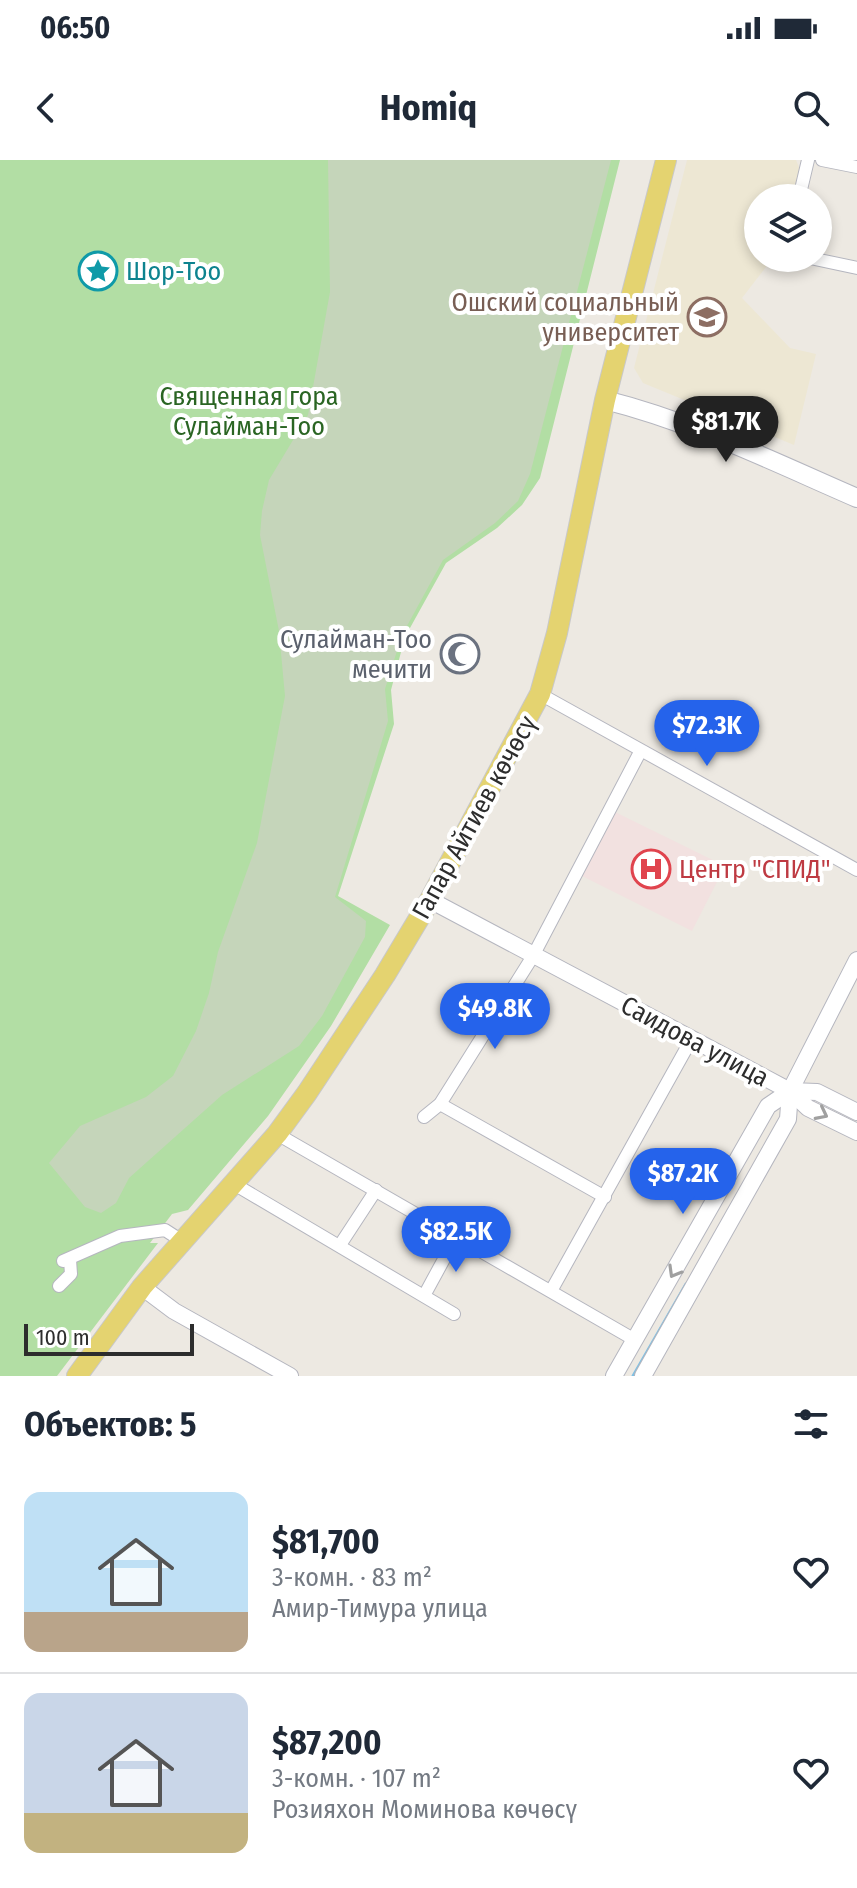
<!DOCTYPE html>
<html lang="ru">
<meta charset="utf-8">
<style>
:root{--surface:#fff;--page:#f2f2f3;--text:#1f2937;--muted:#747a83;--line:#e0e1e3;--accent:#2563eb}
body{margin:0;font-family:"Fira Sans Condensed",sans-serif;background:var(--page);color:var(--text);height:100vh;display:flex;flex-direction:column;font-size:30px;white-space:nowrap}
*{box-sizing:border-box;margin:0}
p{font-size:26px;color:var(--muted)}
.icon{flex:none;width:44px;height:44px;fill:none;stroke:currentColor;stroke-width:2;stroke-linecap:round;stroke-linejoin:round}
.map{position:relative;height:1216px;overflow:hidden}
.drawer{display:flex;flex-direction:column;background:var(--surface);flex:1}
.drawer>*{flex:none}
.buttons{position:absolute;left:744px;top:24px;display:grid;gap:16px}
.buttons a{display:grid;place-items:center;width:88px;height:88px;border-radius:50%;background:var(--surface);box-shadow:0 4px 12px #0003;font-size:40px}
.scale{position:absolute;left:24px;bottom:20px;width:170px;box-sizing:border-box;padding-left:8px;border:4px solid #2d2d2d;border-top:0;font-size:22px;line-height:28px;white-space:nowrap;color:#2d2d2d;-webkit-text-stroke:6px #fff;paint-order:stroke}
.price{position:absolute;translate:-50% -68px;padding:0 18px;border-radius:28px;background:var(--accent);color:#fff;font-size:26px;line-height:52px;filter:drop-shadow(0 2px 4px #0008)}
.price::after{content:'';position:absolute;left:50%;top:48px;width:24px;height:18px;margin-left:-12px;background:inherit;clip-path:polygon(0 0,100% 0,50% 100%)}
.price.on{background:#222;color:#fff}
ul{padding:0;list-style:none}
li{display:flex;align-items:center;gap:24px;height:200px;padding:0 24px}
li+li{border-top:2px solid var(--line)}
li span{display:grid;place-items:center;flex:none;width:224px;height:160px;border-radius:16px;color:#555}
li>.icon{margin-inline-start:auto}
span .icon{width:96px;height:96px;fill:#fffc;stroke-width:1}
li b{font-size:34px}
h2{display:flex;justify-content:space-between;align-items:center;height:96px;padding:0 24px;font-size:34px}
.status{display:flex;justify-content:space-between;align-items:center;height:56px;padding:0 40px;background:var(--surface);direction:ltr}
.status svg{height:22px;fill:currentColor}
header{display:flex;justify-content:space-between;align-items:center;height:104px;padding:0 24px;background:var(--surface);font-size:36px;font-weight:700}
.map>svg:first-child{display:block}
.education{fill:#ede7d3}
.medical{fill:#f2e1e0}
.green{fill:#b2dea4}
.cemetery{fill:#c5d5ba}
.lines{fill:none;stroke-linecap:round;stroke-linejoin:round}
.stream{stroke:#80c0e3;stroke-width:3}
.minor-casing{stroke:#b5b6bf;stroke-width:14}
.tertiary-casing{stroke:#b5b6bf;stroke-width:18}
.secondary-casing{stroke:#b5b6bf;stroke-width:20}
.primary-casing{stroke:#c8c8c8;stroke-width:22}
.minor{stroke:#fff;stroke-width:12}
.tertiary{stroke:#fff;stroke-width:16}
.secondary{stroke:#fff;stroke-width:18}
.primary{stroke:#e4d370;stroke-width:20}
.oneway{stroke:#a0a0a0}
.labels{text-anchor:middle;stroke-width:8;stroke-linejoin:round;paint-order:stroke}
.culture-label{font-size:26px;fill:#0d838f;stroke:#fff;text-anchor:start}
.education-label{font-size:26px;fill:#785e54;stroke:#fff;text-anchor:end}
.park-label{font-size:26px;fill:#2a6523;stroke:#fff}
.worship-label{font-size:26px;fill:#5b616d;stroke:#fff;text-anchor:end}
.street-label{font-size:26px;fill:#2d2d2d;stroke:#fff}
.health-label{font-size:26px;fill:#be3a42;stroke:#fff;text-anchor:start}
</style>
<div class="status"><b>06:50</b><svg viewBox="0 0 49 12"><path d="M0 12V9h3v3zM5 12V6h3v6zM10 12V3h3v9zM15 12V0h3v12zM26 1h20v11H26zM47 4h2v5h-2z"/></svg></div>
<header><svg class="icon" aria-label="back" viewBox="0 0 24 24"><path d="M15 5l-7 7 7 7"/></svg>Homiq<svg class="icon" aria-label="search" viewBox="0 0 24 24"><circle cx="10" cy="10" r="6"/><path d="M15 15l6 6"/></svg></header>
<div class="map">
<svg width="857" height="1216" viewBox="0 0 857 1216">
<rect width="100%" height="100%" fill="#ede9e2"/>
<polygon class="education" points="687,0 796,0 801,12 795,38 758,38 758,98 773,98 742,138 790,188 816,194 794,285 643,223 634,208"/>
<polygon class="medical" points="613,651 725,706 692,771 576,713"/>
<polygon class="green" points="0,0 620,0 540,318 522,345 497,368 446,403 405,477 391,530 394,564 338,736 390,765 331,866 268,956 188,1050 172,1054 150,1083 158,1083 57,1216 0,1216"/>
<polygon class="cemetery" points="328,0 611,0 530,314 518,341 495,363 443,400 402,475 385,529 388,561 335,737 366,761 365,777 322,856 299,886 222,935 129,1018 116,1043 101,1053 85,1047 49,1003 80,966 146,937 173,916 196,871 209,833 218,792 257,683 285,536 279,471 260,375 262,351 269,320 308,255 330,132"/>
<g class="lines">
<polyline class="stream" points="633,1216 686,1124"/>
<defs>
<g id="minor">
<polyline points="822,0 857,7"/>
<polyline points="799,38 808,0"/>
<polyline points="810,98 857,108"/>
<polyline points="540,534 857,710"/>
<polyline points="440,944 605,1037"/>
<polyline points="424,957 440,944 533,796 640,592"/>
<polyline points="277,974 635,1180"/>
<polyline points="234,1024 454,1154"/>
<polyline points="340,1085 376,1030"/>
<polyline points="63,1101 120,1076 165,1070 182,1081"/>
<polyline points="59,1126 71,1114 70,1100"/>
<polyline points="551,1131 691,880"/>
<polyline points="425,1134 456,1077"/>
</g>
<g id="tertiary">
<polyline points="430,740 790,931 808,948 857,972"/>
<polyline points="790,931 817,932 857,952"/>
<polyline points="142,1127 174,1151 290,1216"/>
<polyline points="614,1216 768,946 790,931"/>
<polyline points="643,1216 788,959 790,931 857,800"/>
</g>
<path id="secondary" d="M605,240C693,262 774,302 857,338"/>
<polyline id="primary" points="77,1216 142,1127 277,974 307,933 385,815 430,740 540,534 557,473 605,240 666,0"/>
</defs>
<use href="#minor" class="minor-casing"/>
<use href="#tertiary" class="tertiary-casing"/>
<use href="#secondary" class="secondary-casing"/>
<use href="#primary" class="primary-casing"/>
<use href="#minor" class="minor"/>
<use href="#tertiary" class="tertiary"/>
<use href="#secondary" class="secondary"/>
<use href="#primary" class="primary"/>
</g>
<defs><path id="oneway-chevron" d="M-2-3.5L2.5 0L-2 3.5" fill="none" stroke-width="1.6" stroke-linecap="round" stroke-linejoin="round" transform="scale(2)"/></defs>
<g class="oneway">
<use href="#oneway-chevron" transform="translate(822 954) rotate(27)"/>
<use href="#oneway-chevron" transform="translate(674 1112) rotate(120)"/>
</g>
<defs>
<symbol id="sight-ring" viewBox="-11 -11 22 22"><circle r="9.5" fill="#fff" stroke="#0f9aa8" stroke-width="1.5"/><path d="M0-6L1.8-2.2L6-1.7L2.9 1.2L3.7 5.4L0 3.3L-3.7 5.4L-2.9 1.2L-6-1.7L-1.8-2.2Z" fill="#0f9aa8"/></symbol>
<symbol id="university-ring" viewBox="-11 -11 22 22"><circle r="9.5" fill="#fff" stroke="#8d6e63" stroke-width="1.5"/><path d="M0-5L7-2L0 1L-7-2ZM-4 1L0 2.5L4 1V4Q0 6-4 4Z" fill="#8d6e63"/></symbol>
<symbol id="mosque-ring" viewBox="-11 -11 22 22"><circle r="9.5" fill="#fff" stroke="#6b7280" stroke-width="1.5"/><path d="M3.5-4.9A6 6 0 1 0 3.5 4.9A5 5 0 1 1 3.5-4.9Z" fill="#6b7280"/></symbol>
<symbol id="hospital-ring" viewBox="-11 -11 22 22"><circle r="9.5" fill="#fff" stroke="#e0444e" stroke-width="1.5"/><path d="M-5-5h3v3.5h4V-5h3V5h-3V1.5h-4V5h-3Z" fill="#e0444e"/></symbol>
</defs>
<g fill-rule="evenodd">
<use href="#sight-ring" x="76" y="89" width="44" height="44"/>
<use href="#university-ring" x="685" y="135" width="44" height="44"/>
<use href="#mosque-ring" x="438" y="472" width="44" height="44"/>
<use href="#hospital-ring" x="629" y="687" width="44" height="44"/>
</g>
<g class="labels">
<g class="culture-label">
<text x="126" y="120">Шор-Тоо</text>
</g>
<g class="education-label">
<text x="679" y="151">Ошский социальный<tspan x="679" dy="30">университет</tspan></text>
</g>
<g class="park-label">
<text x="249" y="245">Священная гора<tspan x="249" dy="30">Сулайман-Тоо</tspan></text>
</g>
<g class="worship-label">
<text x="432" y="488">Сулайман-Тоо<tspan x="432" dy="30">мечити</tspan></text>
</g>
<g class="street-label">
<text transform="translate(474 657) rotate(-61)" y="9">Гапар Айтиев көчөсү</text>
<text transform="translate(695 881) rotate(28)" y="9">Саидова улица</text>
</g>
<g class="health-label">
<text x="679" y="718">Центр "СПИД"</text>
</g>
</g>
</svg>
<div class="buttons">
<a><svg class="icon" aria-label="layers" viewBox="0 0 24 24"><path d="M12 4l9 5-9 5-9-5zM3 14l9 5 9-5"/></svg></a>
</div>
<div class="scale">100 m</div>
<b class="price on" style="left:726px;top:304px">$81.7K</b>
<b class="price" style="left:707px;top:608px">$72.3K</b>
<b class="price" style="left:495px;top:891px">$49.8K</b>
<b class="price" style="left:683px;top:1056px">$87.2K</b>
<b class="price" style="left:456px;top:1114px">$82.5K</b>
</div>
<section class="drawer">
<h2>Объектов: 5<svg class="icon" aria-label="filters" viewBox="0 0 24 24"><path d="M4 7h16M4 17h16"/><circle cx="9" cy="7" r="2"/><circle cx="15" cy="17" r="2"/></svg></h2>
<ul>
<li><span style="background:linear-gradient(#bfe0f5 75%,#b9a48a 0)"><svg class="icon" aria-label="home" viewBox="0 0 24 24"><path d="M3 11l9-7 9 7M6 9v11h12V9"/></svg></span><div><b>$81,700</b><p>3-комн. · 83 m²</p><p>Амир-Тимура улица</p></div><svg class="icon" aria-label="heart" viewBox="0 0 24 24"><path d="M12 20l-8-8c-3-5 5-10 8-4 3-6 11-1 8 4z"/></svg></li>
<li><span style="background:linear-gradient(#c9d6e8 75%,#c2b280 0)"><svg class="icon" aria-label="home" viewBox="0 0 24 24"><path d="M3 11l9-7 9 7M6 9v11h12V9"/></svg></span><div><b>$87,200</b><p>3-комн. · 107 m²</p><p>Розияхон Моминова көчөсү</p></div><svg class="icon" aria-label="heart" viewBox="0 0 24 24"><path d="M12 20l-8-8c-3-5 5-10 8-4 3-6 11-1 8 4z"/></svg></li>
</ul>
</section>
